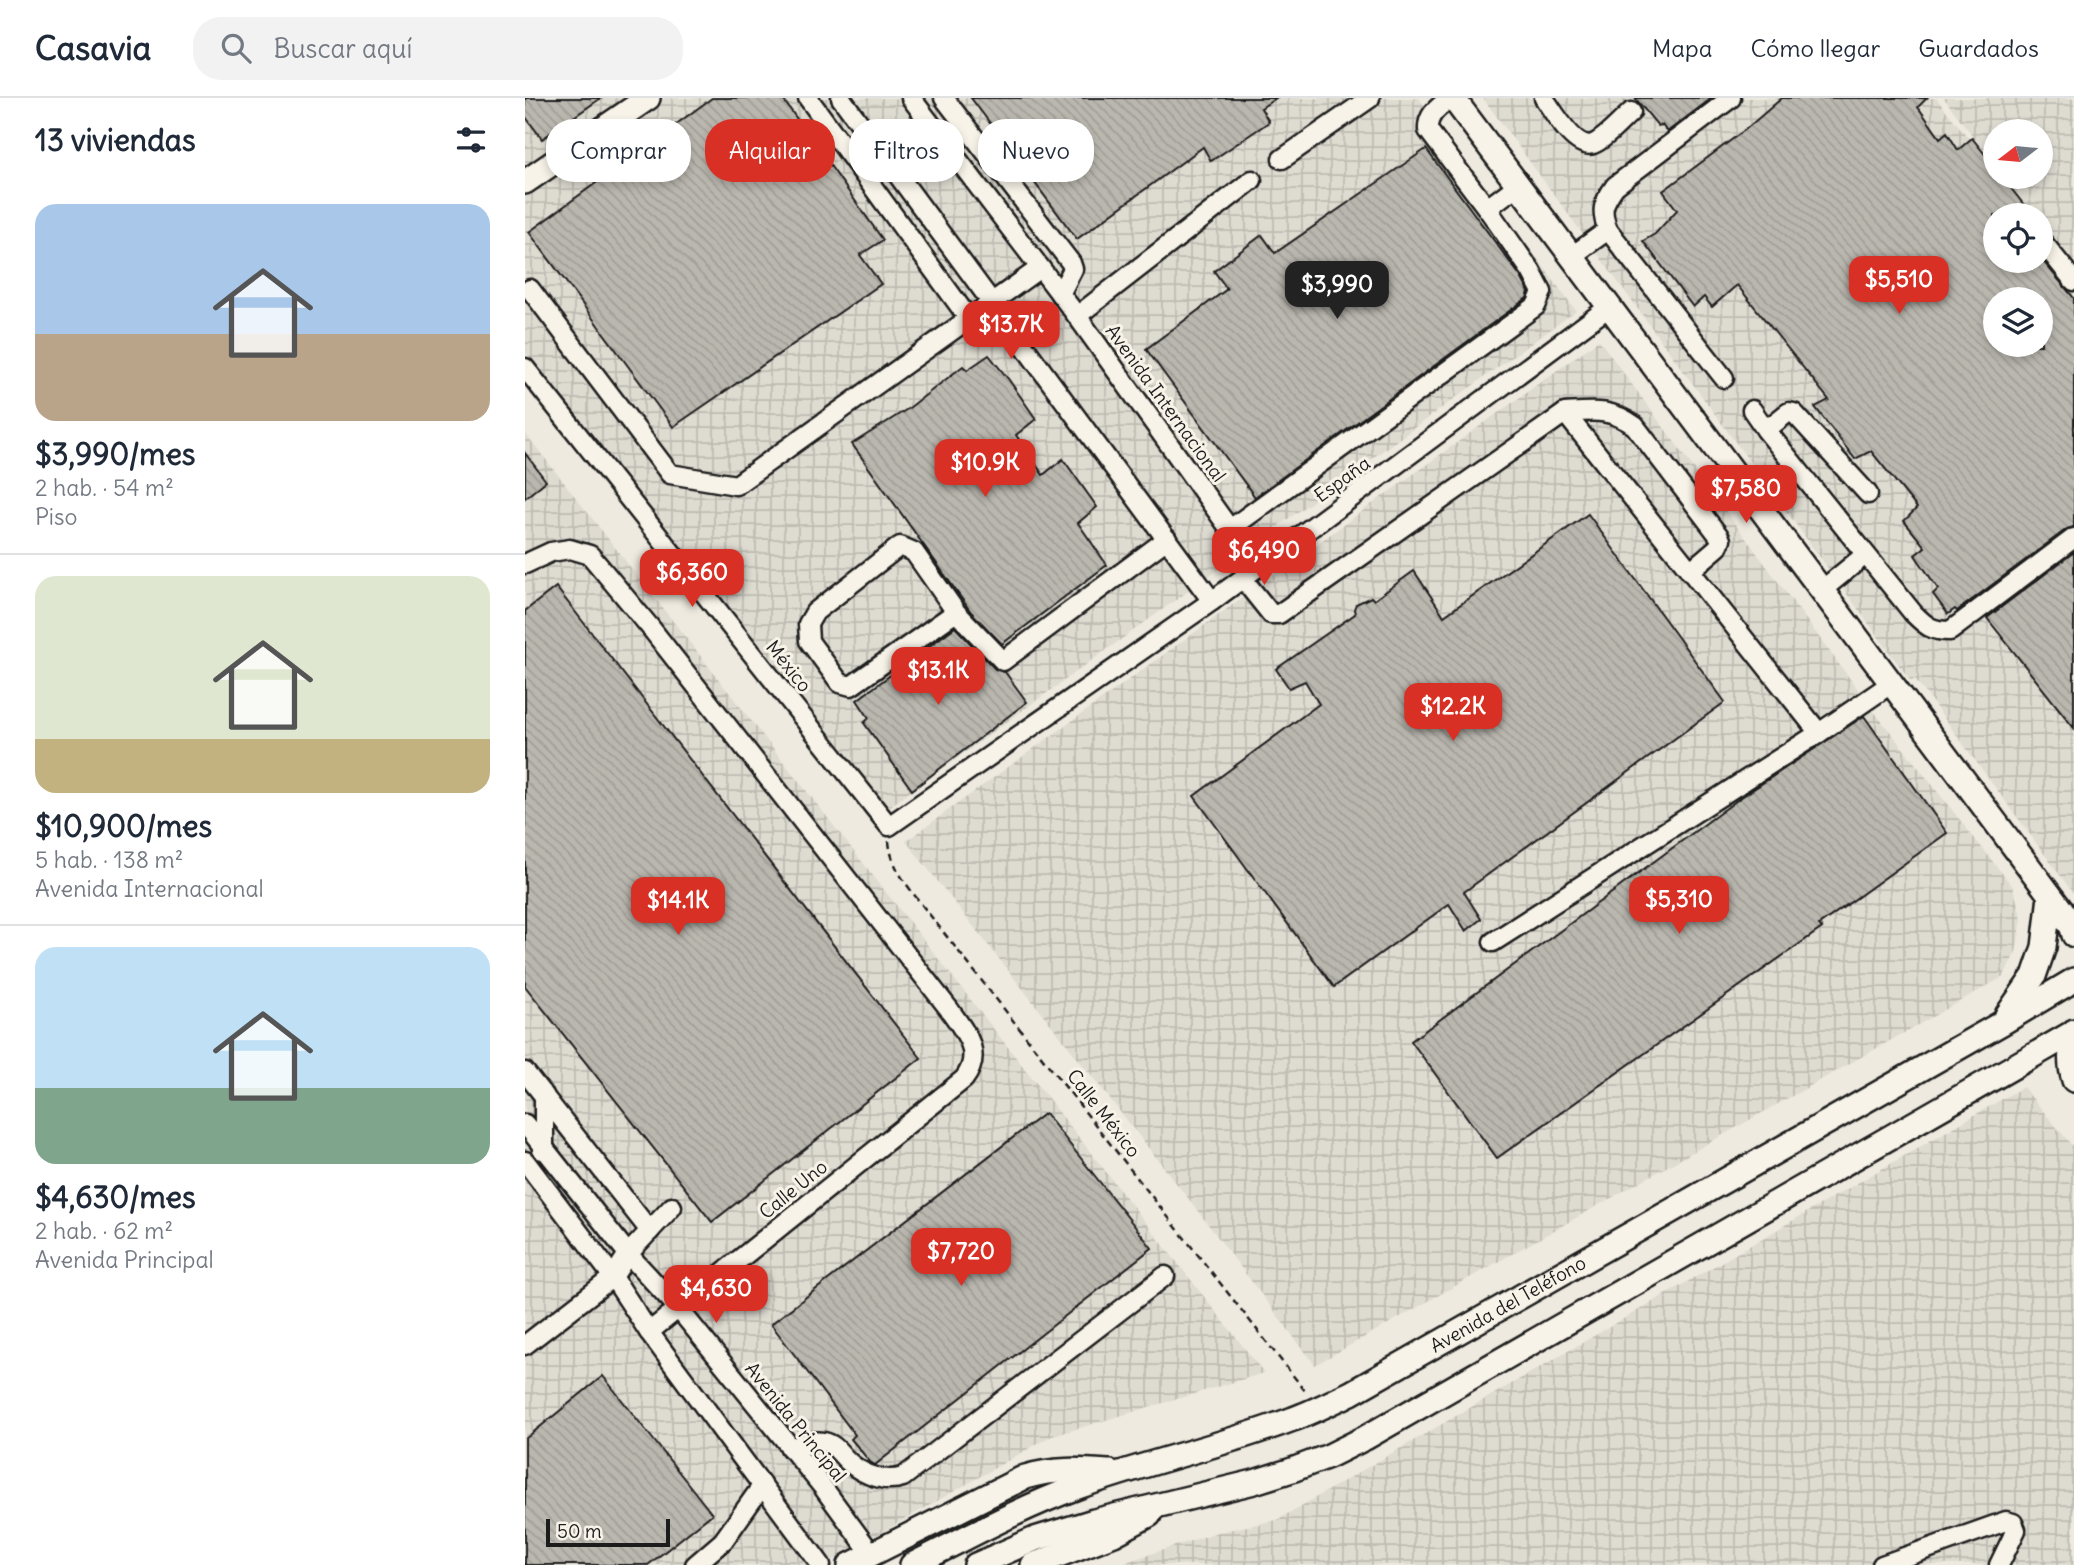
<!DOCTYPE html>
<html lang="es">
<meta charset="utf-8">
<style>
:root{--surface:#fff;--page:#f2f2f3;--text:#1f2937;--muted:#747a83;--line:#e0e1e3;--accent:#d93025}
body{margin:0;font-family:Delius,sans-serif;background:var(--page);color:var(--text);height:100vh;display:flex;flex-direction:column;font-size:26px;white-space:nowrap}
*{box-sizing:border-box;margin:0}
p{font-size:23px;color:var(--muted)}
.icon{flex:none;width:38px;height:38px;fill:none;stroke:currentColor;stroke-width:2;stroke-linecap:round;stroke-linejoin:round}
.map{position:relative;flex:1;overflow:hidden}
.panel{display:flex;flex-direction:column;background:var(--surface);width:525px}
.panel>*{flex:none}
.top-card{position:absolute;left:21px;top:21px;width:665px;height:63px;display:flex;gap:14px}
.needle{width:46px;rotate:254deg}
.fabs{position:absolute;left:1458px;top:21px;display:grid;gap:14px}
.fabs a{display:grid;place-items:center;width:70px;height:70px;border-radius:50%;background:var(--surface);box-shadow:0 4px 10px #0003;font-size:35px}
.scale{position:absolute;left:21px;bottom:18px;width:124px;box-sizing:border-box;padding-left:7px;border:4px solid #1c1c1c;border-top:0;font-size:19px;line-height:24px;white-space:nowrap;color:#1c1c1c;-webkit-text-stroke:5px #f7f3e8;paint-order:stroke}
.price{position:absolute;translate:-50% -60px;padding:0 16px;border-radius:14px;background:var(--accent);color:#fff;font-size:23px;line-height:46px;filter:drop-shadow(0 2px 4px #0008)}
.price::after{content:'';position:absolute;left:50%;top:42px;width:21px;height:16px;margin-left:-10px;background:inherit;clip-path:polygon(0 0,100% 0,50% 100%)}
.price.selected{background:#222;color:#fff}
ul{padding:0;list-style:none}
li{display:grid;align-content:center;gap:14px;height:371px;padding:0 35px}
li+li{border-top:2px solid var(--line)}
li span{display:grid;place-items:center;height:217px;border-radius:21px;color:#555}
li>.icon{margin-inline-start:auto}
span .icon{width:126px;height:126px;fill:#fffc;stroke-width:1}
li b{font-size:30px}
h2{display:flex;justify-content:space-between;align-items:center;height:84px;padding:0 35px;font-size:30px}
.chip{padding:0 24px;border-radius:28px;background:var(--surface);box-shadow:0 4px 10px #0003;font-size:24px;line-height:63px}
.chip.selected{background:var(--accent);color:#fff}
header{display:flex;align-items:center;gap:42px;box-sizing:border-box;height:98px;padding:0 35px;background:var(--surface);border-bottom:2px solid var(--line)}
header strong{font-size:33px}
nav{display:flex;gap:38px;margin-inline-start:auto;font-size:24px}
.search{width:490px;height:63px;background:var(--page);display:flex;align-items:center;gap:18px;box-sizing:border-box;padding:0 24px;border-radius:28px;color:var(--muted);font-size:26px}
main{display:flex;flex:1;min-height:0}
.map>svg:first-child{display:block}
.industrial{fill:url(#industrial-grid);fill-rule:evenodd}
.building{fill:url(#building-back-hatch);stroke:#1c1c1c;stroke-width:2;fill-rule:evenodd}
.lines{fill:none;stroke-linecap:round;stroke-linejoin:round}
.minor-casing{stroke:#1c1c1c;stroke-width:23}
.major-casing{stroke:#1c1c1c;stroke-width:28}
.path{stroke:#1c1c1c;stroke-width:2.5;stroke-dasharray:7 5;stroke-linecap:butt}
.minor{stroke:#f7f3e8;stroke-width:18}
.major{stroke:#f7f3e8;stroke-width:23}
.labels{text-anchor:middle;stroke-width:6;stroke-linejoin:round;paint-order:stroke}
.street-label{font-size:19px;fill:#1c1c1c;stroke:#f7f3e8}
</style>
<header>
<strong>Casavia</strong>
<div class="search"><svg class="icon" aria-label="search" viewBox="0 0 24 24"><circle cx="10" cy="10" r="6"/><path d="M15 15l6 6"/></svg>Buscar aquí</div>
<nav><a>Mapa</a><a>Cómo llegar</a><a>Guardados</a></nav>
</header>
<main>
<section class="panel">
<h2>13 viviendas<svg class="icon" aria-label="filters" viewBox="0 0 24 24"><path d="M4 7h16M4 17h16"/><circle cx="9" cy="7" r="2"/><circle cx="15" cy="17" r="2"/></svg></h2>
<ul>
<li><span style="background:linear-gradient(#a9c7e8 60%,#b9a48a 0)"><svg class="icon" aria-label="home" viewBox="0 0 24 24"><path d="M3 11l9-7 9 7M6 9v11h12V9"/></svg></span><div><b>$3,990/mes</b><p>2 hab. · 54 m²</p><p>Piso</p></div></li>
<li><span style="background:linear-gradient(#dfe7d0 75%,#c2b280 0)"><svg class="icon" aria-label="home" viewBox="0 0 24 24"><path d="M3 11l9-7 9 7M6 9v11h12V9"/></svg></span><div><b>$10,900/mes</b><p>5 hab. · 138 m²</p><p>Avenida Internacional</p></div></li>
<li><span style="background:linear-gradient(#bfe0f5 65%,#7fa58c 0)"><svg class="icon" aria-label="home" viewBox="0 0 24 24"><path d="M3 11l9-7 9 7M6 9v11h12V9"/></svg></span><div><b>$4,630/mes</b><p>2 hab. · 62 m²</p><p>Avenida Principal</p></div></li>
</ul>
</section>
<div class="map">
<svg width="1549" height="1467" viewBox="0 0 1549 1467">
<defs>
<pattern id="industrial-grid" width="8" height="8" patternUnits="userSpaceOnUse" patternTransform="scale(1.75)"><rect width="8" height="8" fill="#dedbd1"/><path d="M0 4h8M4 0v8" fill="none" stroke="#bebbb3"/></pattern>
<pattern id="building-back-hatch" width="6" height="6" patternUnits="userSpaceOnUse" patternTransform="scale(1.75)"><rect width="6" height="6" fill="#bab7af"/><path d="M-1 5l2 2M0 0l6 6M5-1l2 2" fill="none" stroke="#9f9d96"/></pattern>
</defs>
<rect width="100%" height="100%" fill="#eeeae0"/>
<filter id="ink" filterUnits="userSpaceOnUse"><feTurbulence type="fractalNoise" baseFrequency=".0143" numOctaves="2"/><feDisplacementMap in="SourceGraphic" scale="14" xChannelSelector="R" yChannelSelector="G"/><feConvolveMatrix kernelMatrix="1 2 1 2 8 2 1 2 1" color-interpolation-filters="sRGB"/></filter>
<g filter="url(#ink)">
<g class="industrial">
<polygon points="0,0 894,0 1051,213 364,709 0,254"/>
<path d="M958,0H1411L1470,73V79H1474L1505,117H1470V163H1516V130L1549,172V796L1390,581L1385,582ZM1470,201H1516V247H1470Z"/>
<polygon points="1419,0 1549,0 1549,170 1516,126 1516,117 1509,117 1479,79 1516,79 1516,33 1470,33 1470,67"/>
<polygon points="1074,242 1351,616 1488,789 1497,822 1491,854 1478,879 790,1267 663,1100 381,743"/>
<polygon points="0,335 739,1275 524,1339 300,1467 0,1467"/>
<polygon points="1498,989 1549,1050 1549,1467 592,1467 693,1434 752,1422"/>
</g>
<g class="building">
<polygon points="0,0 76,0 17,41 0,18"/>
<polygon points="187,0 257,0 358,142 335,157 356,186 148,329 4,134"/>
<polygon points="446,0 751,0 736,10 744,24 686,63 678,49 552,141"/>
<polygon points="1110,0 1187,0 1142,34 1137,27 1133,28"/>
<path d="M1257,0H1402L1393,9L1415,40L1422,34L1433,52L1447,40L1470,69V79H1477L1507,117H1470V163H1518L1549,200V429L1542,431L1432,513L1430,511L1423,516L1408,496L1413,491L1390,457L1400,449L1379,423L1392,410L1346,353L1330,361L1290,309L1304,302L1212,187L1187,209L1179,199L1168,209L1118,143L1130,136L1152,112L1138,93L1221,31ZM1470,201H1516V247H1470Z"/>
<polygon points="901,51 996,179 1004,194 1002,200 730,399 621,251 702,191 689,173 737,137 750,155"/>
<polygon points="464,257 484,282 511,321 491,337 518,377 538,361 572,409 553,425 582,467 477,546 446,514 327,346 384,310 438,268 442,272"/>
<polygon points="0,355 21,383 0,400"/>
<polygon points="1063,416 1200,604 939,794 956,821 941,833 924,806 809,889 669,698 794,606 780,583 764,590 751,571 830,516 829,511 831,506 846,499 849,502 889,473 919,518"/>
<polygon points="1549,454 1549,630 1462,520"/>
<polygon points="31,489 396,960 187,1124 0,888 0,513"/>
<polygon points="430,529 470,571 480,574 502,604 387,692 339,625 344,620 332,602"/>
<polygon points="1339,618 1422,735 1294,827 1297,830 972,1060 886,943 1215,700"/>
<polygon points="520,1015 627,1150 350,1367 345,1364 326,1341 330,1337 246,1226"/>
<polygon points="78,1278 187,1416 123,1467 0,1467 0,1341"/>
</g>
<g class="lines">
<defs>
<g id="minor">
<polyline points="283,0 444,221"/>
<polyline points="316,0 687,503"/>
<polyline points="386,0 552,218 732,469"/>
<polyline points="419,0 546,165 548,171 535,196"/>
<path d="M925,0C914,9 902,16 903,32L964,113"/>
<path d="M1019,0C1028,13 1050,52 1068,46C1079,42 1096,23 1106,14"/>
<polyline points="757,61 845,0"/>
<polyline points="1520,147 1549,183"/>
<polyline points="1047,158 1083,132"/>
<polyline points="5,191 145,376 211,387 515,170"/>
<polyline points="552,218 727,82"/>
<polyline points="0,270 364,728 687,503 1084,209"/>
<path d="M1199,280L1083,132C1075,112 1078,105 1090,88L1206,0"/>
<path d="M1227,312L1241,332L1388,515C1401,528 1406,533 1425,533L1549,440"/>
<path d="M1040,315C1069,313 1085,310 1110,328L1194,438L1196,442L1193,449L1165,473"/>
<polyline points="1241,332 1261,316 1264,314 1269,315 1343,396"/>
<polyline points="705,431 1011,208 1017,194 1006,173 964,113 969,105 993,87"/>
<path d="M0,466L26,454L45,451L65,457L125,529L424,911C440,934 459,955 439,981L124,1234"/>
<polyline points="718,481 746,516 754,516 1040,315 1294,635 968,844"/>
<polyline points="1297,492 1340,457"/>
<polyline points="431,514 326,588 315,585 284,543 283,526 290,514 375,448 389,454 431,514 478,563 642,441"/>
<polyline points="1294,635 1367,585"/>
<polyline points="0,974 125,1133"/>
<polyline points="0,1026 103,1156 153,1210 297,1388 346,1455"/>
<polyline points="17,1052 19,1050 19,997"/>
<polyline points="0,1063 88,1179 124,1234 296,1467"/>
<polyline points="0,1247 88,1179 103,1156 147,1109"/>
<path d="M265,1350C276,1347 288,1342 299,1344C311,1346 316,1358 325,1365C339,1377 360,1385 378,1379L640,1178"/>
<polyline points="170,1467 198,1443 237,1388"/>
<polyline points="1357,1467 1481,1423 1488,1425 1491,1432 1474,1467"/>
</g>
<g id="major">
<polyline points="928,0 1537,813 1547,830 1549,837"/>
<polyline points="0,84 123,0"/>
<polyline points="1482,917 1509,878 1519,849 1525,798"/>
<path d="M1549,933C1546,951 1543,964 1549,982"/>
<path d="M325,1467L500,1379C529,1370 555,1372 585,1374"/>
<path id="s1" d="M387,1467C441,1440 493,1411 550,1390C622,1364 697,1348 768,1321C788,1314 807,1304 826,1295L1477,925L1549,882"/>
<polyline points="451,1467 510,1441 569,1423 729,1384 767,1372 804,1358 840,1340 1549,934"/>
<polyline points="508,1467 589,1436 624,1417"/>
</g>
</defs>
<use href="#minor" class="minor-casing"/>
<use href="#major" class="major-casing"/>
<path class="path" d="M364,743C366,769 382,787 397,807L781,1294"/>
<use href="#minor" class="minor"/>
<use href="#major" class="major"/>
</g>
</g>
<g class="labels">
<g class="street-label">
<text transform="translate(641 305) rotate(54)" y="7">Avenida Internacional</text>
<text transform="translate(817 381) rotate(-36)" y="7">España</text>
<text transform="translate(264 568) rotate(51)" y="7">México</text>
<text transform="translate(579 1015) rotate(52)" y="7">Calle México</text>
<text transform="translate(268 1091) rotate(-39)" y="7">Calle Uno</text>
<text dy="7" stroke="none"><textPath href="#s1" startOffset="653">Avenida del Teléfono</textPath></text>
<text transform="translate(271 1324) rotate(51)" y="7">Avenida Principal</text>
</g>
</g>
</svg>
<div class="fabs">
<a><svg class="needle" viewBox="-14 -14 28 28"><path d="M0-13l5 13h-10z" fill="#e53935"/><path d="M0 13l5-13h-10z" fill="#747a83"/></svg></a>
<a><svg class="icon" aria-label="locate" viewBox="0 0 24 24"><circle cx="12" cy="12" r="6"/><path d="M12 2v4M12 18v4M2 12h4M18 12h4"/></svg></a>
<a><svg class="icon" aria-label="layers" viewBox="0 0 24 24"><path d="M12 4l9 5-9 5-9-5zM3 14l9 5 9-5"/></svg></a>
</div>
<div class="scale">50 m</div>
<b class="price" style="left:1374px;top:218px">$5,510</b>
<b class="price selected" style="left:812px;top:223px">$3,990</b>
<b class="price" style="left:486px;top:263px">$13.7K</b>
<b class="price" style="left:460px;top:401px">$10.9K</b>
<b class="price" style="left:1221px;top:427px">$7,580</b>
<b class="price" style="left:739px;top:489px">$6,490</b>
<b class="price" style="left:167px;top:511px">$6,360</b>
<b class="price" style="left:413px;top:609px">$13.1K</b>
<b class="price" style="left:928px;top:645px">$12.2K</b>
<b class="price" style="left:1154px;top:838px">$5,310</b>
<b class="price" style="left:153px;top:839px">$14.1K</b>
<b class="price" style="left:436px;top:1190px">$7,720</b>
<b class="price" style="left:191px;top:1227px">$4,630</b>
<div class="top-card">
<a class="chip">Comprar</a>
<a class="chip selected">Alquilar</a>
<a class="chip">Filtros</a>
<a class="chip">Nuevo</a>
</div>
</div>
</main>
